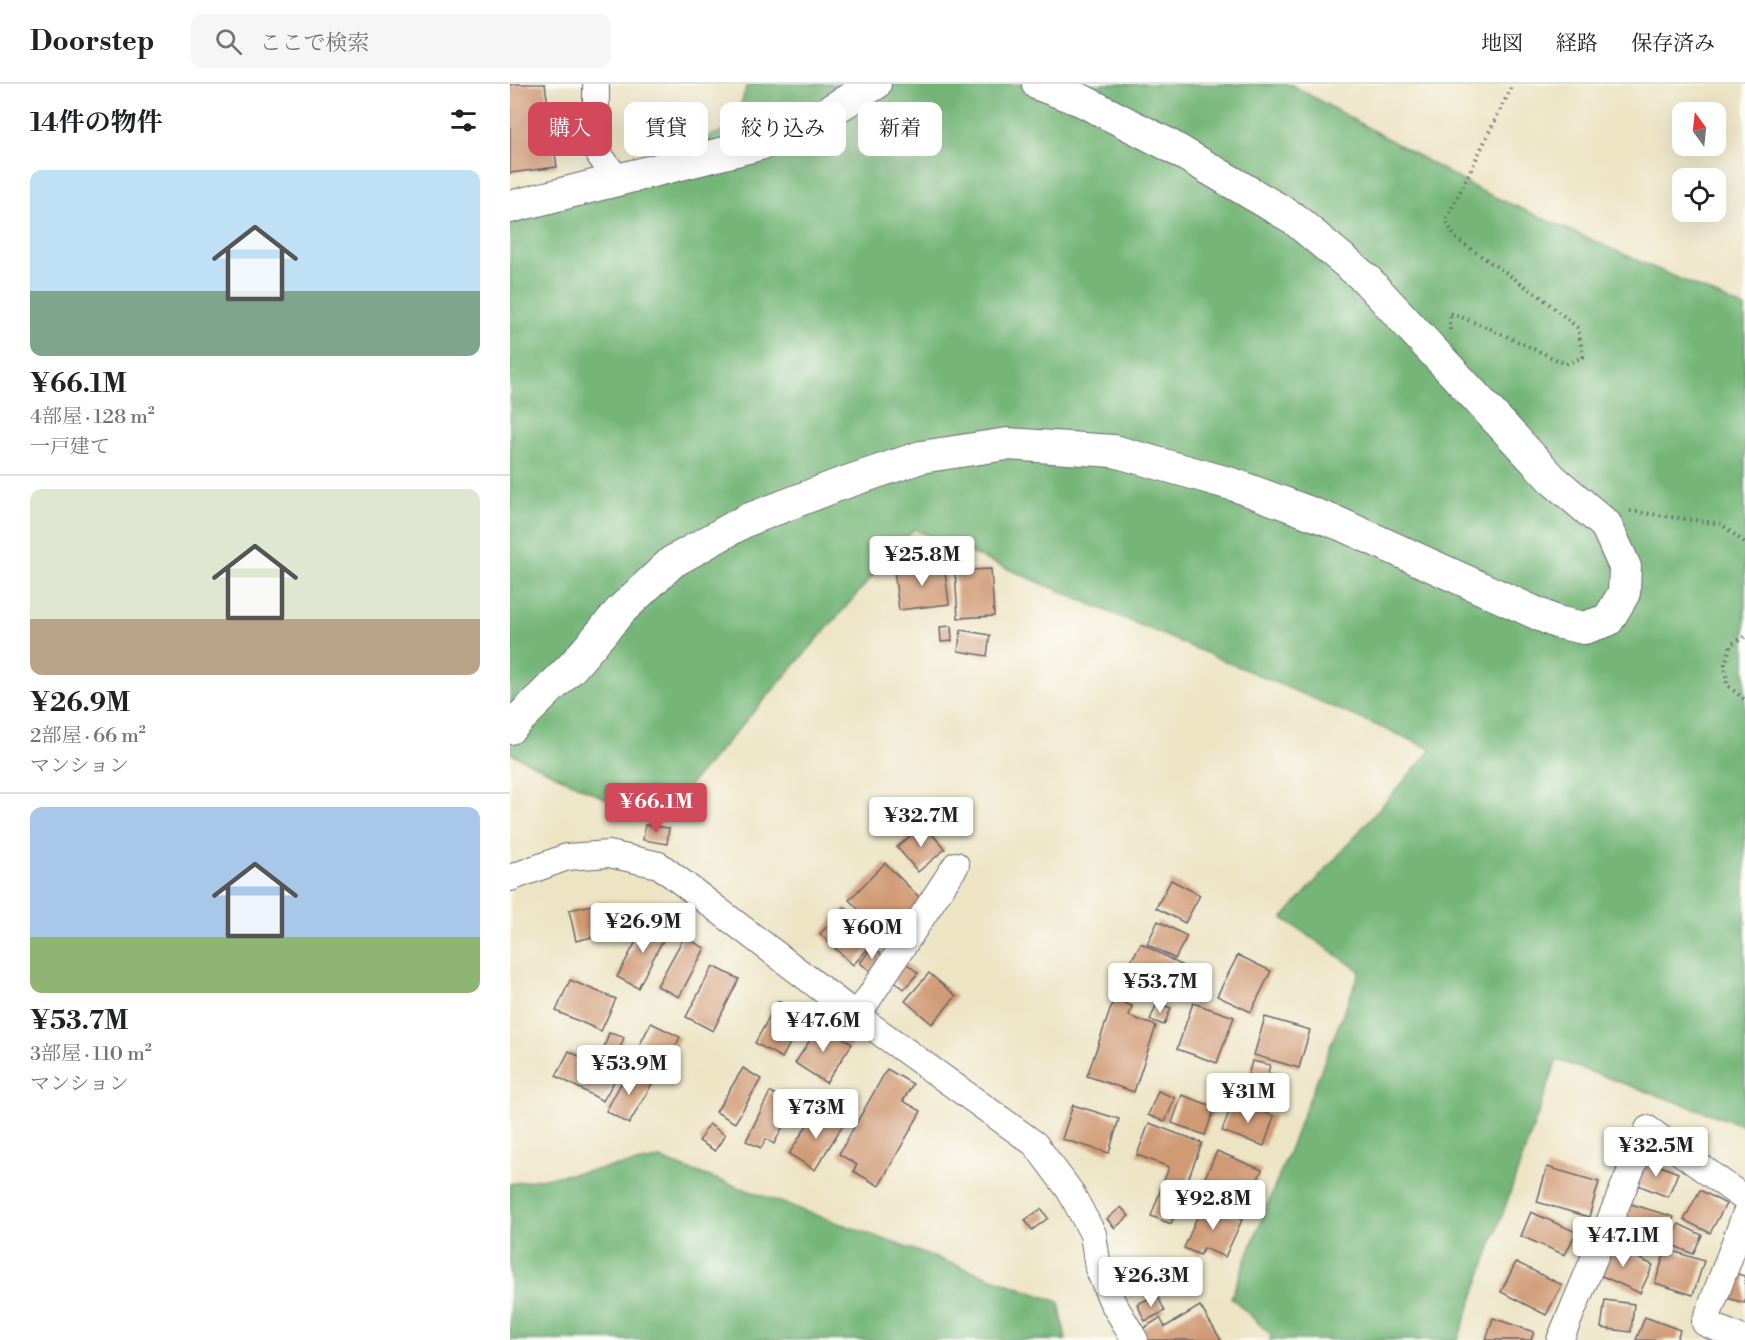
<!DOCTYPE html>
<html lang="ja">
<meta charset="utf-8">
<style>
:root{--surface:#fff;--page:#f6f6f6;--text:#202124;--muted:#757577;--line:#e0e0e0;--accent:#d1495b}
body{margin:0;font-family:"Libre Bodoni","Noto Serif JP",serif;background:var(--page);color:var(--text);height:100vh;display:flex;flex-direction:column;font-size:22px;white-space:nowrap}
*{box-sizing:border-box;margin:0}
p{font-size:20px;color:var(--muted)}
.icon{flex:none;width:33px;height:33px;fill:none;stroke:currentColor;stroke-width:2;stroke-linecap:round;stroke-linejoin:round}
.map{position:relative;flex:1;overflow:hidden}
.sheet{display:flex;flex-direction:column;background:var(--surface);width:510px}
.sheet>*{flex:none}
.guide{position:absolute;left:18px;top:18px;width:570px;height:54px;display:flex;gap:12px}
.needle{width:39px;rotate:345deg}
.buttons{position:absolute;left:1162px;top:18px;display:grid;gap:12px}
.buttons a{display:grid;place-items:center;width:54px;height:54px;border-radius:12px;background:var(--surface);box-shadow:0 6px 24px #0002;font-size:30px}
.price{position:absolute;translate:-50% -51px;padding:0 14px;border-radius:6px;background:#fff;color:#222;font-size:20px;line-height:39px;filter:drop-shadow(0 2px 3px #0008)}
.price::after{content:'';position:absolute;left:50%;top:36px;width:18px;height:14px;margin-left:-9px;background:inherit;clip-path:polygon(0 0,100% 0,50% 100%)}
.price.on{background:var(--accent);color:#fff}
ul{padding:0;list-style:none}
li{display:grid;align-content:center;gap:12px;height:318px;padding:0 30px}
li+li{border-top:2px solid var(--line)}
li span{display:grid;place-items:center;height:186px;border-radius:12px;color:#555}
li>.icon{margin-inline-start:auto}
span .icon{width:108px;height:108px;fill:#fffc;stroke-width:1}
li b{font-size:26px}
h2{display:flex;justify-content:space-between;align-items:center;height:72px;padding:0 30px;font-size:26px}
.chip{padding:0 21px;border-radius:12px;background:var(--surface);box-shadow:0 6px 24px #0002;font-size:21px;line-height:54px}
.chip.on{background:var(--accent);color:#fff}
header{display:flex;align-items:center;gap:36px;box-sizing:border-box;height:84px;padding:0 30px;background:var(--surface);border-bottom:2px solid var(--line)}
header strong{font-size:28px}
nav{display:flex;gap:33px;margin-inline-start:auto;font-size:21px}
.search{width:420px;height:54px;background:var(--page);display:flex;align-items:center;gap:15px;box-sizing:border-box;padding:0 21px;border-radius:12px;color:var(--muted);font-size:22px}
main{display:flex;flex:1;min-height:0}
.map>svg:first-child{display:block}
.forest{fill:#75b678;stroke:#4c6c5a;stroke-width:1.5}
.building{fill:#d09a75}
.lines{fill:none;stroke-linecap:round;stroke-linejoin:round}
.minor-casing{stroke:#69666b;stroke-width:28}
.tertiary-casing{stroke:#69666b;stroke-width:34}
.path{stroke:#69666b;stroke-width:4;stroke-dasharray:1.5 4.5;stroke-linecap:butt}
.minor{stroke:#fff;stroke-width:26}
.tertiary{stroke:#fff;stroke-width:32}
</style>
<header>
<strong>Doorstep</strong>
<div class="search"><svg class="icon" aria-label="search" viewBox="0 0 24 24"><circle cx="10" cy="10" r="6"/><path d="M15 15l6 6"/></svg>ここで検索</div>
<nav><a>地図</a><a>経路</a><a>保存済み</a></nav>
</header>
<main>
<section class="sheet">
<h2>14件の物件<svg class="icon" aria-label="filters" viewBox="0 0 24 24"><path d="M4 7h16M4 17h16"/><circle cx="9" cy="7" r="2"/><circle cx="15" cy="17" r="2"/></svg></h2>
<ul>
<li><span style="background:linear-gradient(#bfe0f5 65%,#7fa58c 0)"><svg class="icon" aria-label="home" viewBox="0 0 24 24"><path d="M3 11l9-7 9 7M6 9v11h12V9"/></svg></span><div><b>¥66.1M</b><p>4部屋 · 128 m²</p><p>一戸建て</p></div></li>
<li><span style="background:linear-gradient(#dfe7d0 70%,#b9a48a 0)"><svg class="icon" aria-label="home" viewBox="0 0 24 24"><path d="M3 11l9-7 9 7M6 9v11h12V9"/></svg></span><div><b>¥26.9M</b><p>2部屋 · 66 m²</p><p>マンション</p></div></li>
<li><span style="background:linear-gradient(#a9c7e8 70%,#8fb573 0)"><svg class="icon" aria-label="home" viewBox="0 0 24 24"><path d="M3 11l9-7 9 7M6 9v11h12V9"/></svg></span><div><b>¥53.7M</b><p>3部屋 · 110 m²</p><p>マンション</p></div></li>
</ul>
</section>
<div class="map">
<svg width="1235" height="1256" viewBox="0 0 1235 1256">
<rect width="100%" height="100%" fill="#fdfcf7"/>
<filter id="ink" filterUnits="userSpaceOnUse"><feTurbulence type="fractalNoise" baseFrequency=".0167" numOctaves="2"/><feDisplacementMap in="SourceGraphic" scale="12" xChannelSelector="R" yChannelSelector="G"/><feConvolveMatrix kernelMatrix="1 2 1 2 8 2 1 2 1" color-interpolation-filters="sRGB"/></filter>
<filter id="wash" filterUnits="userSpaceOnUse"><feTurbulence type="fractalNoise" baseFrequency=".008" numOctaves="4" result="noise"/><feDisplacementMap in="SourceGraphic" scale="24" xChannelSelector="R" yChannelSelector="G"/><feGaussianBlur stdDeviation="1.35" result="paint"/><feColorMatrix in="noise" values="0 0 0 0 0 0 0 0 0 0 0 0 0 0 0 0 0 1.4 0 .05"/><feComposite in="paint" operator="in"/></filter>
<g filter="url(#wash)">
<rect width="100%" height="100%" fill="#ede4c4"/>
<g class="forest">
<polygon points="237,0 780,0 967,105 1235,224 1235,1042 1047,976 948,1256 759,1256 762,1252 721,1213 850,887 773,834 922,665 404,445 146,739 0,669 0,110 60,97 224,44"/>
<polygon points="150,1075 549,1218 556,1256 0,1256 0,1100"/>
</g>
<g id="blocks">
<g class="building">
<polygon points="0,0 35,0 47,83 0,89"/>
<polygon points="434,480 439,520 389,526 384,486"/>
<polygon points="481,485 484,532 448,534 445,487"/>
<polygon points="441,542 442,557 431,558 430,543"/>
<polygon points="451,546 480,551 477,572 448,567"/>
<polygon points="135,741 159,744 157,760 133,756"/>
<polygon points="414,741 435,765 408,788 387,763"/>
<polygon points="375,779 413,817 376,853 339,816"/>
<polygon points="661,796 690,811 675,839 646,824"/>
<polygon points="96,818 103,848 66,857 59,826"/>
<polygon points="335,823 368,854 343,881 310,850"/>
<polygon points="138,835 158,846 128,904 107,893"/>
<polygon points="648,837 677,852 665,875 637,860"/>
<polygon points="174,853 195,864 169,913 147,902"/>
<polygon points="631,859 680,886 675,895 669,891 659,910 616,886"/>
<polygon points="362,863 374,872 362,888 350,879"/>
<polygon points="728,871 761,887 741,928 707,912"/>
<polygon points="395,878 408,889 394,905 381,894"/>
<polygon points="203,882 229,895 203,947 176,933"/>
<polygon points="419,889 446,912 422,940 395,917"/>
<polygon points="60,896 106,915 91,947 46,927"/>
<polygon points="604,915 622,922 619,932 646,942 624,1008 577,992"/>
<polygon points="268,917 295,931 272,974 245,959"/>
<polygon points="647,919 661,924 654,941 640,936"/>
<polygon points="683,919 724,933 707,979 667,965"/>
<polygon points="755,933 800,946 789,984 744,971"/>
<polygon points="141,939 170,953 152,989 123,974"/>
<polygon points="311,939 342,960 316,999 285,979"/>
<polygon points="99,949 114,953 108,971 93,967"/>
<polygon points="59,967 107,992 93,1017 46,992"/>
<polygon points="742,977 760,981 758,989 777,993 772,1012 735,1004"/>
<polygon points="233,984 251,995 225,1039 206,1028"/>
<polygon points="119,985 143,998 119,1040 96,1027"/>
<polygon points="377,985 403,1000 393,1017 411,1027 369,1102 343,1087 347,1081 329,1070"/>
<polygon points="648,1007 665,1014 655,1038 638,1031"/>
<polygon points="260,1008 284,1020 264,1060 256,1055 251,1064 236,1057"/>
<polygon points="672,1011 705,1023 695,1051 662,1039"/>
<polygon points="723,1017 764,1032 754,1062 712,1047"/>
<polygon points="563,1021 609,1035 599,1069 552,1055"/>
<polygon points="307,1025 333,1041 305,1086 279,1070"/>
<polygon points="639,1039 692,1059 661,1140 641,1132 659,1083 627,1071"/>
<polygon points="199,1040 215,1051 205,1067 189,1057"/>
<polygon points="707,1067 752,1086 734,1127 689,1107"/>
<polygon points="1133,1075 1168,1089 1158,1113 1123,1099"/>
<polygon points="1037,1083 1089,1098 1079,1133 1027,1118"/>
<polygon points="1190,1106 1216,1120 1200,1149 1174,1136"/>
<polygon points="1111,1117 1164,1133 1155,1162 1102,1146"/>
<polygon points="693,1119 732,1136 715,1173 694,1164 690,1171 674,1164"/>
<polygon points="611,1123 619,1132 605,1144 597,1135"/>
<polygon points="531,1125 538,1134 522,1146 515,1136"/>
<polygon points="1021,1128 1066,1148 1055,1171 1011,1152"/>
<polygon points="1169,1140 1192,1151 1183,1170 1160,1160"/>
<polygon points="1096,1159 1143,1181 1130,1209 1083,1188"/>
<polygon points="1156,1165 1194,1177 1183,1211 1145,1199"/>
<polygon points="1006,1178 1052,1201 1036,1231 991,1208"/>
<polygon points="1220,1188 1235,1192 1235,1219 1213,1213"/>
<polygon points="647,1211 655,1227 635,1237 627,1220"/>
<polygon points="1095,1216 1124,1220 1121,1248 1091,1244"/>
<polygon points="690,1222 711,1256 638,1256 632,1245 650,1234 655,1243"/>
<polygon points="1135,1233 1170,1246 1167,1256 1126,1256"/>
<polygon points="983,1234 1024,1248 1021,1256 976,1256"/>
</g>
</g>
</g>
<g filter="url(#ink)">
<use href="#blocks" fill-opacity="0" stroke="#69666b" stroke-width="1.5"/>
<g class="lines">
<defs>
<g id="minor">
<polyline points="86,0 86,37 90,72 108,96"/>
<polyline points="0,794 57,773 99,770 149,781 347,932 525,1060 560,1107 583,1150 588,1184 602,1217 625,1256"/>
<polyline points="347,932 446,781"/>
<polyline points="1235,1131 1195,1239 1235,1256"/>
<polyline points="1050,1256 1138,1045 1235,1115"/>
</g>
<g id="tertiary">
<polyline points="0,123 250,60 293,43 365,0"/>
<polyline points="0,644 63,582 111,526 162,478 235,437 328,401 411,373 497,360 604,367 725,401 830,440 1046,538 1074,544 1098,536 1114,509 1115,483 1096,441 1042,395 856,195 783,134 657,60 571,16 528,0"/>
</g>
</defs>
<use href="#minor" class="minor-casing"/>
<use href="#tertiary" class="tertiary-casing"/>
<g class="path">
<polyline points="940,246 940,229 979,244 1056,280 1073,273 1068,244 1031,213 945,154 936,136 1003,0"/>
<polyline points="1120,427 1211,440 1235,459"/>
<polyline points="1235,553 1221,560 1215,580 1217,601 1235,616"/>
</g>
<use href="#minor" class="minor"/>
<use href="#tertiary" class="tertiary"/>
</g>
</g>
</svg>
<div class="buttons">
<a><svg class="needle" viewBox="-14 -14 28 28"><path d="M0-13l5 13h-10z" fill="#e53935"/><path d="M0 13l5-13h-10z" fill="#757577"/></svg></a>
<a><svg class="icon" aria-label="locate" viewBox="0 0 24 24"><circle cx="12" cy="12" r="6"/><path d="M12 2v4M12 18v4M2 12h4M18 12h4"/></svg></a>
</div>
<b class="price" style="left:412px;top:503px">¥25.8M</b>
<b class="price on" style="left:146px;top:750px">¥66.1M</b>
<b class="price" style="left:411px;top:764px">¥32.7M</b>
<b class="price" style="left:133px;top:870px">¥26.9M</b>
<b class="price" style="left:362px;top:876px">¥60M</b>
<b class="price" style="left:650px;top:930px">¥53.7M</b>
<b class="price" style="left:313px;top:969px">¥47.6M</b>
<b class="price" style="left:119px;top:1012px">¥53.9M</b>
<b class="price" style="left:738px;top:1040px">¥31M</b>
<b class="price" style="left:306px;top:1056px">¥73M</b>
<b class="price" style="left:1146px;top:1094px">¥32.5M</b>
<b class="price" style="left:703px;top:1147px">¥92.8M</b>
<b class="price" style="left:1113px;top:1184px">¥47.1M</b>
<b class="price" style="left:641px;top:1224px">¥26.3M</b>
<div class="guide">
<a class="chip on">購入</a>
<a class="chip">賃貸</a>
<a class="chip">絞り込み</a>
<a class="chip">新着</a>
</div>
</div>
</main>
